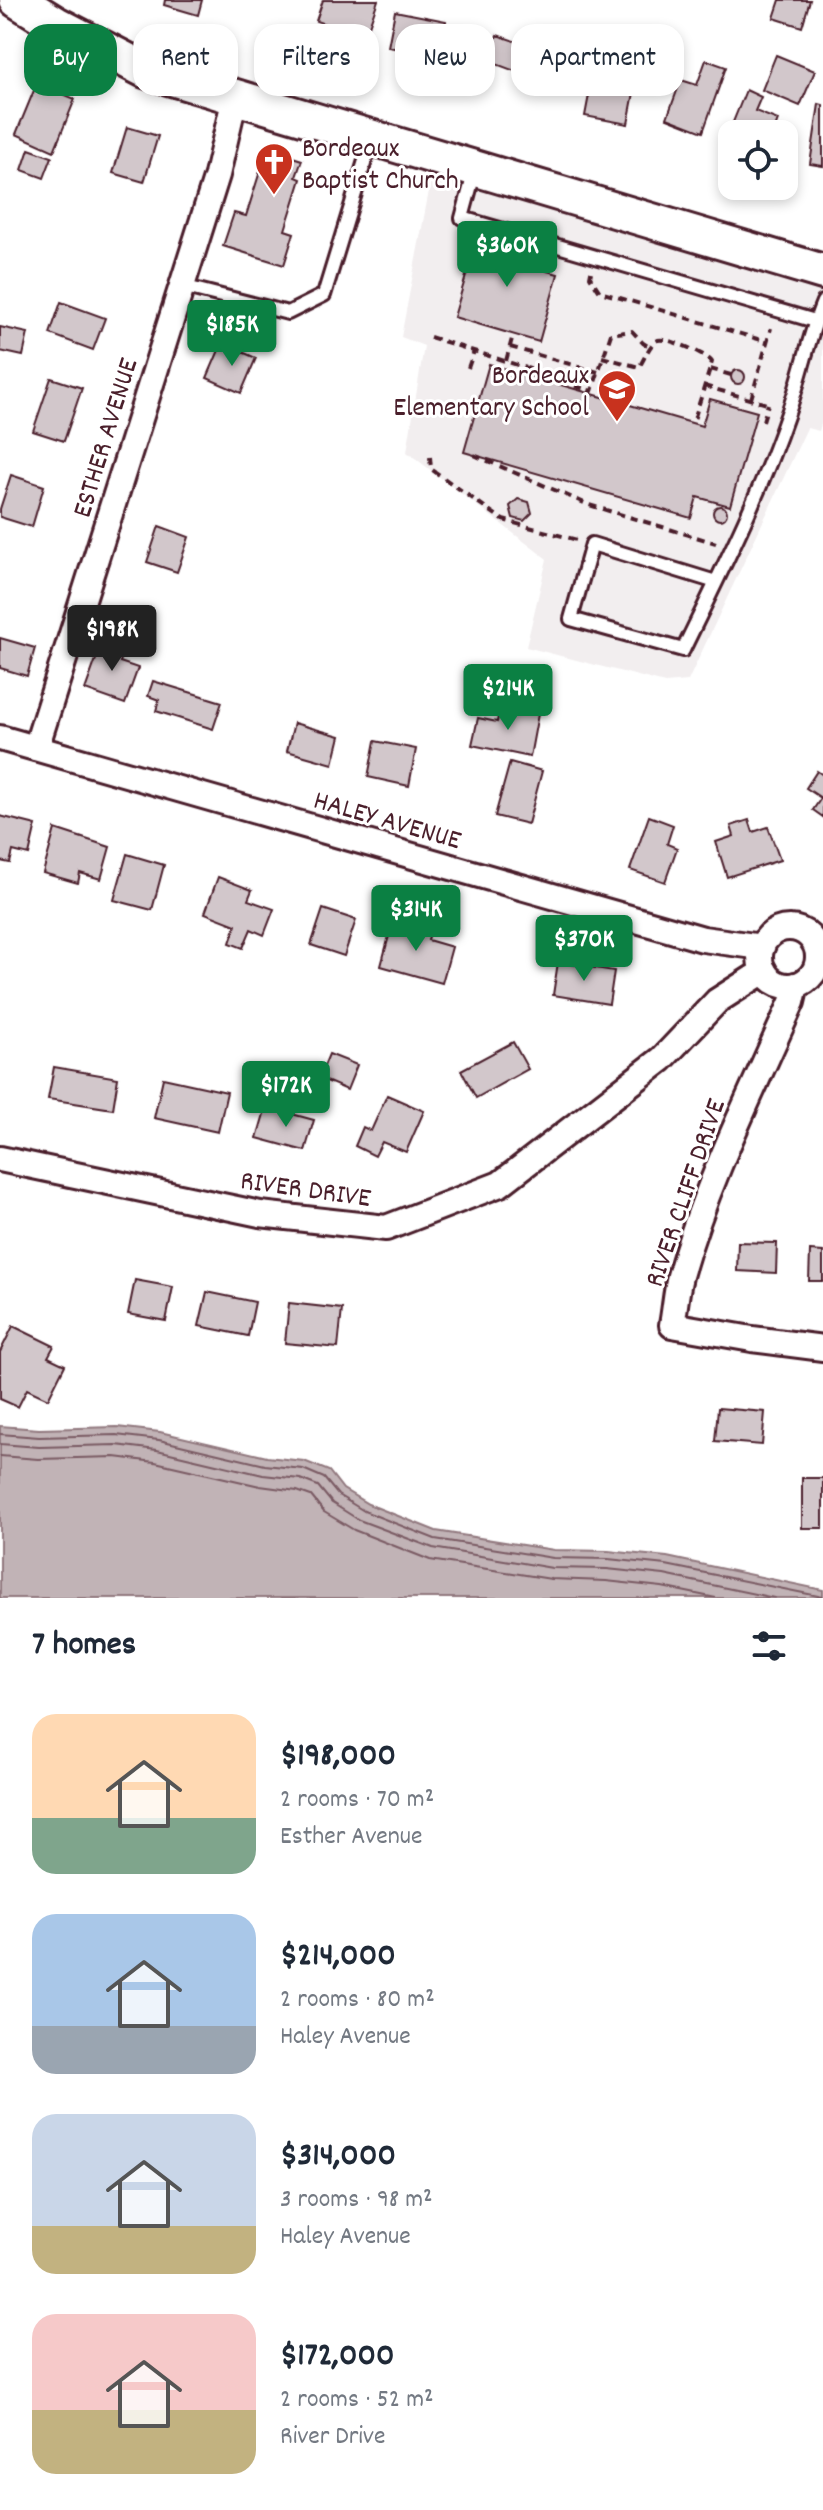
<!DOCTYPE html>
<meta charset="utf-8">
<style>
:root{--surface:#fff;--page:#f2f2f3;--text:#1f2937;--muted:#747a83;--accent:#0b8043}
body{margin:0;font-family:Dekko,sans-serif;background:var(--page);color:var(--text);height:100vh;display:flex;flex-direction:column;font-size:30px;white-space:nowrap}
*{box-sizing:border-box;margin:0}
p{font-size:26px;color:var(--muted)}
.icon{flex:none;width:44px;height:44px;fill:none;stroke:currentColor;stroke-width:2;stroke-linecap:round;stroke-linejoin:round}
.map{position:relative;height:1598px;overflow:hidden}
.side{display:flex;flex-direction:column;background:var(--surface);flex:1}
.side>*{flex:none}
.top-card{position:absolute;left:24px;top:24px;width:776px;height:72px;display:flex;gap:16px}
.fabs{position:absolute;left:718px;top:120px;display:grid;gap:16px}
.fabs a{display:grid;place-items:center;width:80px;height:80px;border-radius:16px;background:var(--surface);box-shadow:0 4px 12px #0003;font-size:40px}
.price{position:absolute;translate:-50% -68px;padding:0 18px;border-radius:8px;background:var(--accent);color:#fff;font-size:26px;line-height:52px;filter:drop-shadow(0 2px 4px #0008)}
.price::after{content:'';position:absolute;left:50%;top:48px;width:24px;height:18px;margin-left:-12px;background:inherit;clip-path:polygon(0 0,100% 0,50% 100%)}
.price.selected{background:#222;color:#fff}
ul{padding:0;list-style:none}
li{display:flex;align-items:center;gap:24px;height:200px;padding:0 32px}
li span{display:grid;place-items:center;flex:none;width:224px;height:160px;border-radius:24px;color:#555}
li>.icon{margin-inline-start:auto}
span .icon{width:96px;height:96px;fill:#fffc;stroke-width:1}
li b{font-size:34px}
h2{display:flex;justify-content:space-between;align-items:center;height:96px;padding:0 32px;font-size:34px}
.tag{padding:0 28px;border-radius:24px;background:var(--surface);box-shadow:0 4px 12px #0003;font-size:28px;line-height:72px}
.tag.selected{background:var(--accent);color:#fff}
.map>svg:first-child{display:block}
.built{fill:#f2eeef}
.water{fill:#c1b3b6;stroke:#91787e;stroke-width:2}
.lines{fill:none;stroke-linecap:round;stroke-linejoin:round}
.shore{stroke:#7a5a63;stroke-width:2}
.building{fill:#d2c7cb;stroke:#4a1f2b;stroke-width:2}
.lane-casing{stroke:#4a1f2b;stroke-width:18}
.street-casing{stroke:#4a1f2b;stroke-width:30}
.secondary-casing{stroke:#4a1f2b;stroke-width:40}
.path{stroke:#4a1f2b;stroke-width:4;stroke-dasharray:8 6;stroke-linecap:butt}
.lane{stroke:#fff;stroke-width:12}
.street{stroke:#fff;stroke-width:24}
.secondary{stroke:#fff;stroke-width:34}
.labels{text-anchor:middle;stroke-width:6;stroke-linejoin:round;paint-order:stroke}
.poi-label{font-size:28px;fill:#4a1f2b;stroke:#fff;text-anchor:start}
.street-label{font-size:28px;fill:#4a1f2b;stroke:#fff}
</style>
<div class="map">
<svg width="823" height="1598" viewBox="0 0 823 1598">
<rect width="100%" height="100%" fill="#fff"/>
<filter id="ink" filterUnits="userSpaceOnUse"><feTurbulence type="fractalNoise" baseFrequency=".0125" numOctaves="2"/><feDisplacementMap in="SourceGraphic" scale="16" xChannelSelector="R" yChannelSelector="G"/><feConvolveMatrix kernelMatrix="1 2 1 2 8 2 1 2 1" color-interpolation-filters="sRGB"/></filter>
<g filter="url(#ink)">
<polygon class="built" points="433,170 823,284 823,418 819,431 807,428 688,681 665,683 526,647 547,559 407,452 424,346 401,337"/>
<polygon class="water" points="0,1426 39,1429 117,1427 160,1432 267,1457 304,1461 329,1471 343,1489 368,1504 436,1531 554,1550 608,1551 667,1557 823,1590 823,1598 0,1598"/>
<g class="lines">
<g class="shore">
<polyline points="0,1434 39,1437 116,1435 159,1440 265,1465 303,1469 324,1478 338,1495 364,1511 435,1539 553,1558 608,1559 666,1565 823,1597"/>
<polyline points="0,1444 39,1447 116,1445 157,1450 263,1475 300,1479 318,1486 332,1503 359,1520 433,1548 552,1568 607,1569 664,1575 774,1598"/>
<polyline points="0,1456 38,1459 115,1457 155,1462 260,1486 297,1491 311,1496 324,1512 354,1530 430,1560 551,1579 606,1581 662,1587 716,1598"/>
</g>
</g>
<g class="building">
<polygon points="165,0 202,0 198,15 164,5"/>
<polygon points="323,0 378,0 365,38 316,21"/>
<polygon points="780,0 810,0 802,27 774,18"/>
<polygon points="395,11 446,21 440,56 388,47"/>
<polygon points="497,35 532,47 523,74 488,61"/>
<polygon points="776,55 815,71 800,106 762,90"/>
<polygon points="706,60 726,67 703,132 667,118 681,80 697,85"/>
<polygon points="593,74 636,82 628,124 585,116"/>
<polygon points="37,83 75,99 54,151 16,134"/>
<polygon points="746,90 761,97 755,111 778,120 773,134 732,134 732,145 725,142"/>
<polygon points="819,104 823,105 823,166 810,164"/>
<polygon points="127,127 158,136 144,182 113,173"/>
<polygon points="29,149 52,157 44,178 22,170"/>
<polygon points="267,149 302,160 296,177 301,179 285,230 294,233 284,265 223,246 234,213 246,216"/>
<polygon points="478,235 549,256 547,271 558,274 539,342 454,317"/>
<polygon points="61,302 105,318 93,350 50,334"/>
<polygon points="0,327 28,333 23,356 0,351"/>
<polygon points="222,343 256,358 241,393 207,378"/>
<polygon points="489,364 702,426 710,399 757,412 730,506 697,497 691,518 464,452"/>
<circle cx="738" cy="377" r="7"/>
<polygon points="51,378 82,388 64,441 33,431"/>
<polygon points="11,475 44,486 32,527 0,517 0,509"/>
<polygon points="518,499 529,502 532,513 524,521 513,518 510,506"/>
<circle cx="720" cy="513" r="7"/>
<polygon points="159,526 189,537 177,572 147,562"/>
<polygon points="104,637 126,645 120,662 138,668 125,704 85,690"/>
<polygon points="0,638 35,648 27,676 0,668"/>
<polygon points="153,681 222,702 213,729 156,711 159,700 148,696"/>
<polygon points="500,706 538,714 530,757 472,745 478,718 497,722"/>
<polygon points="294,723 340,736 333,764 287,751"/>
<polygon points="375,741 416,749 409,786 368,777"/>
<polygon points="510,762 542,771 528,824 495,816"/>
<polygon points="817,771 823,775 823,817 813,810 821,798 806,788"/>
<polygon points="0,816 36,825 29,855 13,851 10,863 0,861"/>
<polygon points="649,816 673,825 667,844 677,848 665,882 630,870"/>
<polygon points="749,820 753,832 768,827 780,860 727,877 716,842 734,836 731,826"/>
<polygon points="55,829 110,847 101,879 80,873 78,883 43,873"/>
<polygon points="127,854 164,865 152,910 114,900"/>
<polygon points="218,877 252,890 248,900 274,909 264,935 251,929 243,948 230,943 236,925 205,913"/>
<polygon points="323,909 356,920 344,956 311,945"/>
<polygon points="403,921 431,929 428,940 452,947 442,983 381,966 390,932 399,935"/>
<polygon points="558,962 614,971 609,1004 553,995"/>
<polygon points="513,1042 528,1069 476,1098 461,1070"/>
<polygon points="329,1054 357,1065 347,1090 319,1078"/>
<polygon points="54,1067 118,1078 113,1109 48,1099"/>
<polygon points="163,1078 227,1092 218,1132 154,1118"/>
<polygon points="387,1095 424,1111 406,1152 382,1142 375,1156 355,1146 363,1127 371,1131"/>
<polygon points="266,1107 314,1120 305,1151 257,1138"/>
<polygon points="738,1242 777,1243 776,1273 737,1271"/>
<polygon points="810,1251 823,1252 823,1281 809,1281"/>
<polygon points="135,1280 173,1287 166,1321 128,1314"/>
<polygon points="207,1292 255,1302 248,1336 199,1326"/>
<polygon points="289,1303 342,1309 338,1348 285,1343"/>
<polygon points="13,1326 54,1346 48,1357 65,1365 48,1399 27,1389 18,1407 0,1399 0,1352"/>
<polygon points="718,1408 765,1412 762,1445 715,1441"/>
<rect x="802" y="1478" width="21" height="50"/>
</g>
<g class="lines">
<defs>
<g id="lane">
<polyline points="475,170 462,218 815,321"/>
<polyline points="182,286 288,313 324,295 371,141"/>
<path d="M716,582L592,544L571,619L683,650C721,572 760,495 788,413C801,377 808,338 823,302"/>
</g>
<g id="street">
<polyline points="0,738 703,939 762,947"/>
<polyline points="36,748 217,175 235,97"/>
<circle cx="789" cy="957" r="29"/>
<path d="M796,985L792,1002C752,1092 707,1181 680,1276C676,1292 675,1309 672,1325L752,1339L823,1348"/>
<polyline points="0,1159 260,1214 386,1228 500,1184 662,1059 717,1001 764,971"/>
</g>
<polyline id="secondary" points="17,0 56,24 145,70 823,272"/>
</defs>
<use href="#lane" class="lane-casing"/>
<use href="#street" class="street-casing"/>
<use href="#secondary" class="secondary-casing"/>
<g class="path">
<polyline points="591,272 590,277 600,292 768,342"/>
<polyline points="430,337 536,371 535,377"/>
<polyline points="510,347 598,372"/>
<path d="M602,357L639,367C644,360 650,343 658,340C667,337 707,354 712,362L693,423"/>
<polyline points="506,361 513,335"/>
<polyline points="468,368 474,351"/>
<polyline points="710,369 731,375"/>
<polyline points="575,386 592,391 611,334 632,331 643,343 651,348"/>
<polyline points="704,386 767,404"/>
<polyline points="751,399 771,328"/>
<polyline points="763,421 768,404"/>
<polyline points="474,455 589,505 716,543"/>
<polyline points="430,457 431,469 503,520 577,540"/>
</g>
<use href="#lane" class="lane"/>
<use href="#street" class="street"/>
<use href="#secondary" class="secondary"/>
</g>
</g>
<defs>
<symbol id="church-pin" viewBox="-11 -11 22 30"><path d="M0 17L-7.5 6A9.5 9.5 0 1 1 7.5 6Z" fill="#c8321e" stroke="#fff"/><path d="M-1.2-6h2.4v3.5h3.3v2.4h-3.3V6h-2.4V-.1h-3.3v-2.4h3.3Z" fill="#fff"/></symbol>
<symbol id="school-pin" viewBox="-11 -11 22 30"><path d="M0 17L-7.5 6A9.5 9.5 0 1 1 7.5 6Z" fill="#c8321e" stroke="#fff"/><path d="M0-5L7-2L0 1L-7-2ZM-4 1L0 2.5L4 1V4Q0 6-4 4Z" fill="#fff"/></symbol>
</defs>
<g fill-rule="evenodd">
<use href="#church-pin" x="252" y="140" width="44" height="60"/>
<use href="#school-pin" x="595" y="367" width="44" height="60"/>
</g>
<g class="labels">
<g class="poi-label">
<text x="302" y="156">Bordeaux<tspan x="302" dy="32">Baptist Church</tspan></text>
<text x="589" y="383" text-anchor="end">Bordeaux<tspan x="589" dy="32">Elementary School</tspan></text>
</g>
<g class="street-label">
<text transform="translate(103 437) rotate(-73)" y="10">ESTHER AVENUE</text>
<text transform="translate(388 818) rotate(16)" y="10">HALEY AVENUE</text>
<text transform="translate(306 1187) rotate(8)" y="10">RIVER DRIVE</text>
<text transform="translate(683 1192) rotate(-71)" y="10">RIVER CLIFF DRIVE</text>
</g>
</g>
</svg>
<div class="fabs">
<a><svg class="icon" aria-label="locate" viewBox="0 0 24 24"><circle cx="12" cy="12" r="6"/><path d="M12 2v4M12 18v4M2 12h4M18 12h4"/></svg></a>
</div>
<b class="price" style="left:507px;top:289px">$360K</b>
<b class="price" style="left:232px;top:368px">$185K</b>
<b class="price selected" style="left:112px;top:673px">$198K</b>
<b class="price" style="left:508px;top:732px">$214K</b>
<b class="price" style="left:416px;top:953px">$314K</b>
<b class="price" style="left:584px;top:983px">$370K</b>
<b class="price" style="left:286px;top:1129px">$172K</b>
<div class="top-card">
<a class="tag selected">Buy</a>
<a class="tag">Rent</a>
<a class="tag">Filters</a>
<a class="tag">New</a>
<a class="tag">Apartment</a>
</div>
</div>
<section class="side">
<h2>7 homes<svg class="icon" aria-label="filters" viewBox="0 0 24 24"><path d="M4 7h16M4 17h16"/><circle cx="9" cy="7" r="2"/><circle cx="15" cy="17" r="2"/></svg></h2>
<ul>
<li><span style="background:linear-gradient(#ffd9b3 65%,#7fa58c 0)"><svg class="icon" aria-label="home" viewBox="0 0 24 24"><path d="M3 11l9-7 9 7M6 9v11h12V9"/></svg></span><div><b>$198,000</b><p>2 rooms · 70 m²</p><p>Esther Avenue</p></div></li>
<li><span style="background:linear-gradient(#a9c7e8 70%,#9aa5b1 0)"><svg class="icon" aria-label="home" viewBox="0 0 24 24"><path d="M3 11l9-7 9 7M6 9v11h12V9"/></svg></span><div><b>$214,000</b><p>2 rooms · 80 m²</p><p>Haley Avenue</p></div></li>
<li><span style="background:linear-gradient(#c9d6e8 70%,#c2b280 0)"><svg class="icon" aria-label="home" viewBox="0 0 24 24"><path d="M3 11l9-7 9 7M6 9v11h12V9"/></svg></span><div><b>$314,000</b><p>3 rooms · 98 m²</p><p>Haley Avenue</p></div></li>
<li><span style="background:linear-gradient(#f6c9c9 60%,#c2b280 0)"><svg class="icon" aria-label="home" viewBox="0 0 24 24"><path d="M3 11l9-7 9 7M6 9v11h12V9"/></svg></span><div><b>$172,000</b><p>2 rooms · 52 m²</p><p>River Drive</p></div></li>
</ul>
</section>
